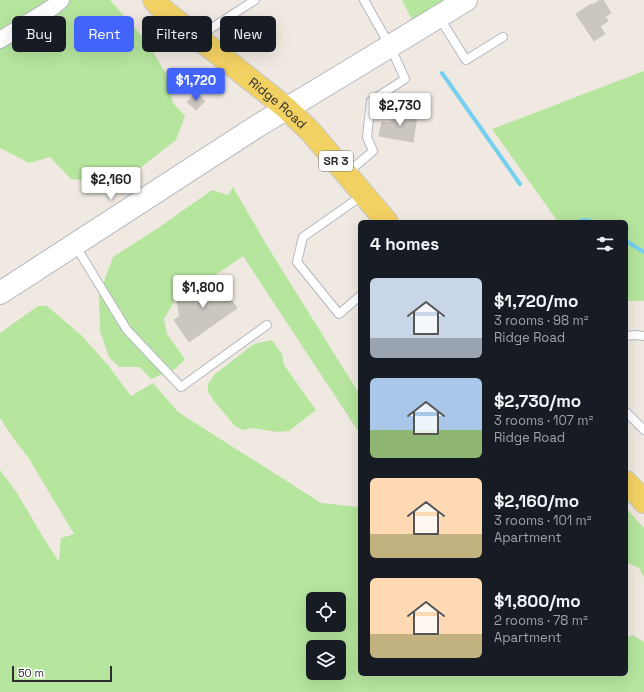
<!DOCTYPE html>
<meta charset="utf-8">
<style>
:root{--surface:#171b24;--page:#242831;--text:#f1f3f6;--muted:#9ea1a6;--accent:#4264fb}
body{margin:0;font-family:"Space Grotesk",sans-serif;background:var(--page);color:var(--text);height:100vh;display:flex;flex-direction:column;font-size:15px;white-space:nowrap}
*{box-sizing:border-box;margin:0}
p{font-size:13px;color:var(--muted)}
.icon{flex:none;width:22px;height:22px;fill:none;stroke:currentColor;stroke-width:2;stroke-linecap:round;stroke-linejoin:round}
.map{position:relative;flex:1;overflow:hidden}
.details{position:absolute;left:358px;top:220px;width:270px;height:456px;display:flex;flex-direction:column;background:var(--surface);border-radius:6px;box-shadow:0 4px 16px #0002}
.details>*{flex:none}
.hud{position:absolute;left:12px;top:16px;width:286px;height:36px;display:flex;gap:8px}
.buttons{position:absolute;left:306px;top:592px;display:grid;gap:8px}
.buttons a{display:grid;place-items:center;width:40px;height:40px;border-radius:6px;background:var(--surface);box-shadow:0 4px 16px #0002;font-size:20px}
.scale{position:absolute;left:12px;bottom:10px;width:100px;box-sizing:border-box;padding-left:4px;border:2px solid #2e2e2e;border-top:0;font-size:11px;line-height:14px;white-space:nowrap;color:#2e2e2e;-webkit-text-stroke:3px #fff;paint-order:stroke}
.price{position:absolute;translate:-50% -34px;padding:0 9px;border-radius:4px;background:#fff;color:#222;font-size:13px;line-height:26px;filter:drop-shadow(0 1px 2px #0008)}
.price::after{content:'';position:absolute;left:50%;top:24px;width:12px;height:9px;margin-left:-6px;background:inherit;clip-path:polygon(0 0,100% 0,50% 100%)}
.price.current{background:var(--accent);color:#fff}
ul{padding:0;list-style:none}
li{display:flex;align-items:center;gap:12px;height:100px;padding:0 12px}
li span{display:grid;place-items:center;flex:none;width:112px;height:80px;border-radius:6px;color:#555}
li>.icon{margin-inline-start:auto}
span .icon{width:48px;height:48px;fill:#fffc;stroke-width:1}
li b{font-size:17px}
h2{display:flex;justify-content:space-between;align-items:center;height:48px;padding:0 12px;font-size:17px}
.chip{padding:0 14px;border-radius:6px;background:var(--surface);box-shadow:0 4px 16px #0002;font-size:14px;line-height:36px}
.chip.current{background:var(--accent);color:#fff}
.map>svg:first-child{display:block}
.green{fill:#b6e59e;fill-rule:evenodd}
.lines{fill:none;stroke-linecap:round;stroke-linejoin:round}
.stream{stroke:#75cff0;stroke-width:4}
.building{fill:#cbc7bf;stroke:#cbc5ba}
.service-casing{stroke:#b4b7c1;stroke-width:10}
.minor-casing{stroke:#b4b7c1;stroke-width:18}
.secondary-casing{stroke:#b4b7c1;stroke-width:24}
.primary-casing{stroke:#c9c9c9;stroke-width:24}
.service{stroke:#fff;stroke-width:8}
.minor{stroke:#fff;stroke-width:16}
.secondary{stroke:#fff;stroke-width:22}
.primary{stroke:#f2d163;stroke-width:22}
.labels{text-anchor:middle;stroke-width:3;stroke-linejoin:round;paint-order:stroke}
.shield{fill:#fff;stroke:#6d6d6d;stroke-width:1}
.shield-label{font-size:12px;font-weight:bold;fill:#2e2e2e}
.street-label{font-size:13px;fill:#2e2e2e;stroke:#fff}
</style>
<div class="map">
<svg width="644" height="692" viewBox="0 0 644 692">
<rect width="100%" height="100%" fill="#efe9e1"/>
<g class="green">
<polygon points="0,0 110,0 148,43 166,74 170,89 173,103 185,116 176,140 140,168 103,182 71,179 50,157 29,163 0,148"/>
<polygon points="402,0 444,0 412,20"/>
<polygon points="644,71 644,301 626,301 626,222 558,222 492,129"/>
<polygon points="233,187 269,249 360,395 360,434 243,256 226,268 175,300 164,319 167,334 185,359 175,369 151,379 140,367 119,367 109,357 100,331 99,295 113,257 158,228 212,190 228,195"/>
<path d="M38,306H47L81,335L107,364L131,396L153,383L178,412L321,503L360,507V674H626V638L633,635L644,642V692H0V470L17,493L43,537L59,562L61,538L74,534L28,457L13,438L0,418V333ZM313,599H339V625H313ZM313,647H339V673H313Z"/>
<polygon points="272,340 282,354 284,365 316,410 289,431 277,432 253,428 243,430 235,426 214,401 208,392 208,384 215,374 254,344"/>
<polygon points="626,508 644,528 644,577 639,568 626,562"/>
</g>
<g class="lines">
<g class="stream">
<polyline points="442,73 520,184"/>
<polyline points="577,222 585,220 594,222"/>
<polyline points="626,241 644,252"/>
</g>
</g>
<g class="building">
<polygon points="601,0 603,0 611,13 605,16 608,21 600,26 605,34 594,41 576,14 591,4 592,5"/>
<polygon points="196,93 205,101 196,110 187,102"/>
<polygon points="393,112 417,116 413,142 379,136 382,122 391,123"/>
<polygon points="217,280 237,308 189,342 174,320 180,316 177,301 201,285 204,281 209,282 211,285"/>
</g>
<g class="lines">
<defs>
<g id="service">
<polyline points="439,17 466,60 503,37"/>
<polyline points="198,37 255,0"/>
<polyline points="346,174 373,151 367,137 371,101 405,79 390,46 364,0"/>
<polyline points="75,245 127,330 181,387 267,325"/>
<polyline points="360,296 339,314 297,262 303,237 363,195"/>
<polyline points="626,336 635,335 644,336"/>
<polyline points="626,412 644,430"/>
</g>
<polyline id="minor" points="0,40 53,7 61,0"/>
<polyline id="secondary" points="0,293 259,125 316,91 466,0"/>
<g id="primary">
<path id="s1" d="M154,0L162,9L286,108L310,131L387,222"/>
<polyline points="626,482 641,498 644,502"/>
</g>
</defs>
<use href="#service" class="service-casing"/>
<use href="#minor" class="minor-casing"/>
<use href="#secondary" class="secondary-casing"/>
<use href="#primary" class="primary-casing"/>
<use href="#service" class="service"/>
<use href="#minor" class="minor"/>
<use href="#secondary" class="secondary"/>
<use href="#primary" class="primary"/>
</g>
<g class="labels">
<rect class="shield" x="319" y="151" width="34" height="20" rx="3"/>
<g class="shield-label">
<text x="336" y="165">SR 3</text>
</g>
<g class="street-label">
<text dy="5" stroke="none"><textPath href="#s1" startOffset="161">Ridge Road</textPath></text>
</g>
</g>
</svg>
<div class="buttons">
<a><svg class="icon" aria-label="locate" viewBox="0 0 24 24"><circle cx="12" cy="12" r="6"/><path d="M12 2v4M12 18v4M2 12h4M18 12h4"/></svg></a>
<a><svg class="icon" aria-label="layers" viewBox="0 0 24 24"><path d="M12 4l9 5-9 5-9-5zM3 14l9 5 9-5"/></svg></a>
</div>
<div class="scale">50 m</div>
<b class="price current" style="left:196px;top:102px">$1,720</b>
<b class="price" style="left:400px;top:127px">$2,730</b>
<b class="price" style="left:111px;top:201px">$2,160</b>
<b class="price" style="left:203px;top:309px">$1,800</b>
<div class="hud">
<a class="chip">Buy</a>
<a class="chip current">Rent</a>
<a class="chip">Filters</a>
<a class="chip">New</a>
</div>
<section class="details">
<h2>4 homes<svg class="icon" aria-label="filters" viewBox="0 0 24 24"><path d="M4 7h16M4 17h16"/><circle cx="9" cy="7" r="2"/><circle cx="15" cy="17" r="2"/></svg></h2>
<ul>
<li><span style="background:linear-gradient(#c9d6e8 75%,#9aa5b1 0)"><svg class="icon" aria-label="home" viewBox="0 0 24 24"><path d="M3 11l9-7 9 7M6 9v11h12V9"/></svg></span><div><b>$1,720/mo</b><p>3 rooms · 98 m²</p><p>Ridge Road</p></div></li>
<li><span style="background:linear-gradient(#a9c7e8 65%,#8fb573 0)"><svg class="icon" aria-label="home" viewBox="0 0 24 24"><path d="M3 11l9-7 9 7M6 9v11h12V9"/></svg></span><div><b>$2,730/mo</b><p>3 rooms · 107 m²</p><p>Ridge Road</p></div></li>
<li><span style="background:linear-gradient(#ffd9b3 70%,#c2b280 0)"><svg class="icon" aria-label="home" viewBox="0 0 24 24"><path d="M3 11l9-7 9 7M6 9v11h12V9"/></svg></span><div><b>$2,160/mo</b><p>3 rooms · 101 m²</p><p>Apartment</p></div></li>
<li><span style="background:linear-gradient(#ffd9b3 70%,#c2b280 0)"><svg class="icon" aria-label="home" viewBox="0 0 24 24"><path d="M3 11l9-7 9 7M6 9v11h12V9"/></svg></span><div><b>$1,800/mo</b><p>2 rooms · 78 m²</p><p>Apartment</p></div></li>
</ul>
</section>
</div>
